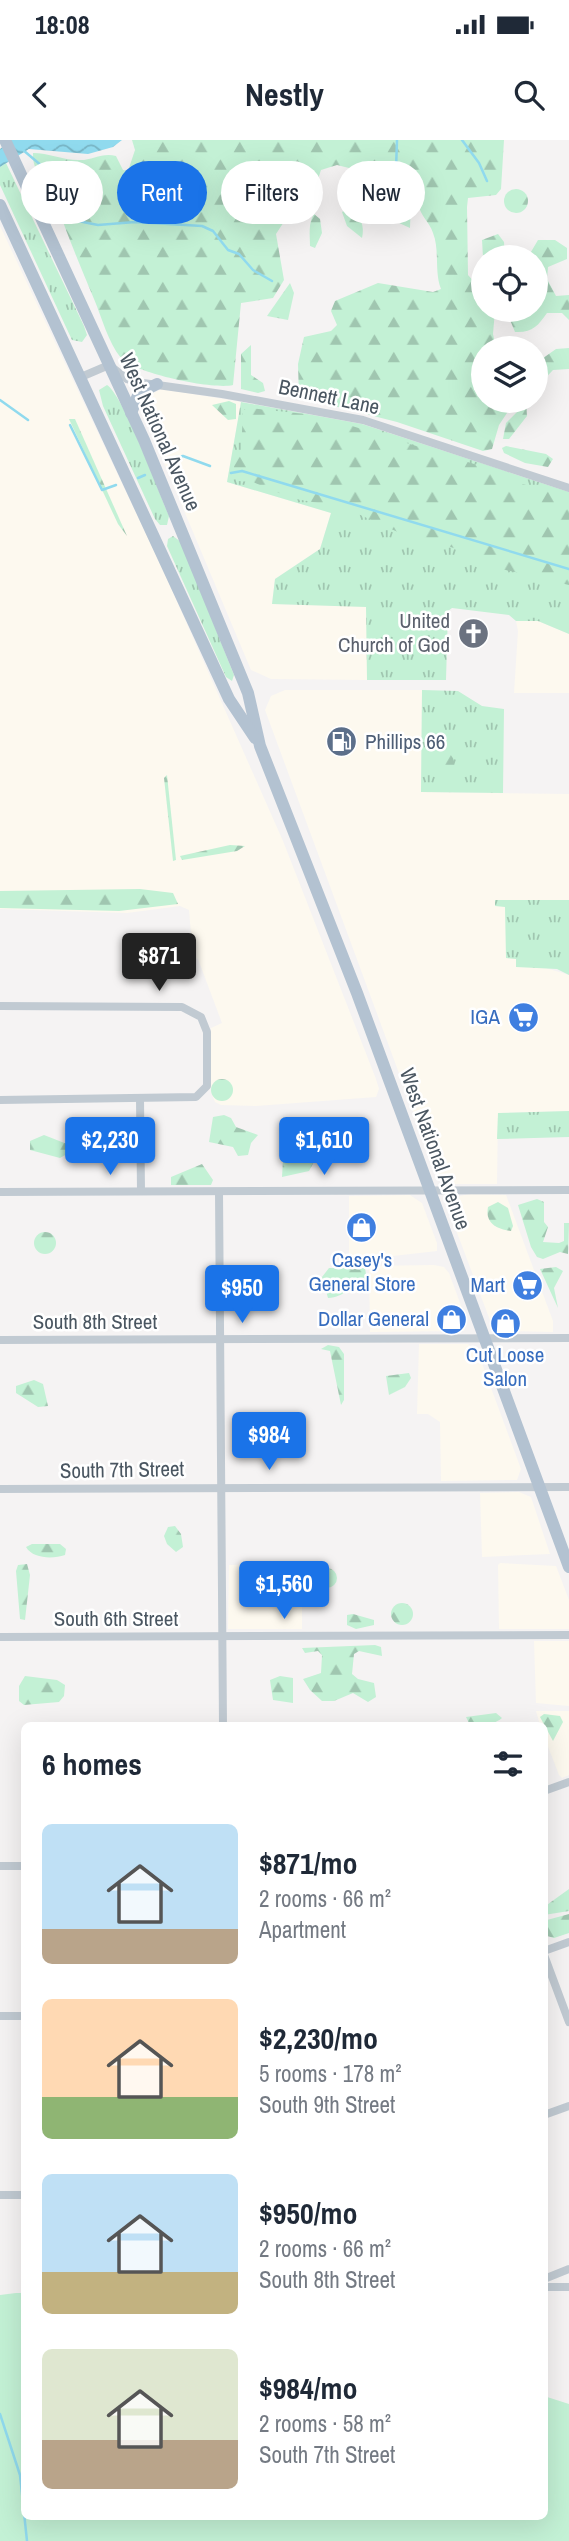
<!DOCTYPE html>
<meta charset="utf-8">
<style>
:root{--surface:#fff;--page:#f2f2f3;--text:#1f2937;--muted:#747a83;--accent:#1a73e8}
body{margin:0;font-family:"Archivo Narrow",sans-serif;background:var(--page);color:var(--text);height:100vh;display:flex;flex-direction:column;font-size:26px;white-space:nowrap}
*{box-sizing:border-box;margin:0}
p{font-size:23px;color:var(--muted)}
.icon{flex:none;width:38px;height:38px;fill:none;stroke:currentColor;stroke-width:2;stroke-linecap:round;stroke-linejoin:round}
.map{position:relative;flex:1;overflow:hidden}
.drawer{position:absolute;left:21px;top:1582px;width:527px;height:798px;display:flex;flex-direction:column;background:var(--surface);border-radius:10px;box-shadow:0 7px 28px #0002}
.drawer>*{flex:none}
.guide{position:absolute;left:21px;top:21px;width:528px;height:63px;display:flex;gap:14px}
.controls{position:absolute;left:471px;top:105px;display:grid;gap:14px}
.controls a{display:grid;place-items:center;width:77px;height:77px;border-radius:50%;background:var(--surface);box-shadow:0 7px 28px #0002;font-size:35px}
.price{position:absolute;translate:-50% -60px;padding:0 16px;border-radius:7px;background:var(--accent);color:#fff;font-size:23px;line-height:46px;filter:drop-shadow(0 2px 4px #0008)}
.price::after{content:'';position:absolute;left:50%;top:42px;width:21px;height:16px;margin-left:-10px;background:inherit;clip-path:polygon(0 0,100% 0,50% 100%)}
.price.current{background:#222;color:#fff}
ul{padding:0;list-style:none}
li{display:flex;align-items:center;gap:21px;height:175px;padding:0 21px}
li span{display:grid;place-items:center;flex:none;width:196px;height:140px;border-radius:10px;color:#555}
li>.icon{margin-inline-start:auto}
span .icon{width:84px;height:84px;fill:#fffc;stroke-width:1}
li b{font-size:30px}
h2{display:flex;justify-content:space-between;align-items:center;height:84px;padding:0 21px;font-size:30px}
.chip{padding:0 24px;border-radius:32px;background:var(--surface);box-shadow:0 7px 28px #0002;font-size:24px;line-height:63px}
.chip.current{background:var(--accent);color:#fff}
.status{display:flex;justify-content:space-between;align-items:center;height:49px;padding:0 35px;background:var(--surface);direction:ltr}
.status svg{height:19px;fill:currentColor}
header{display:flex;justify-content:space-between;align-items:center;height:91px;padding:0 21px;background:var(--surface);font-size:32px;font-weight:700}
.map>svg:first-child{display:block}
.commercial{fill:#fdf9ef}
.grass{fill:url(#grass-tufts)}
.forest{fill:url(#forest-firs)}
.green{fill:#c3f1d5}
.water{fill:url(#water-waves)}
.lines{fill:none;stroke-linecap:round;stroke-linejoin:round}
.stream{stroke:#90daee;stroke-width:2.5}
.minor{stroke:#c1cad2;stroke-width:8}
.primary{stroke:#b3c2d1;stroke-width:12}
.labels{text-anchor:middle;stroke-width:5;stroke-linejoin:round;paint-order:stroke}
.street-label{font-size:21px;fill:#4a5661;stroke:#fff}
.worship-label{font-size:21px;fill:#5b616d;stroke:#fff;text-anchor:end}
.service-label{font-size:21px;fill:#4e5e75;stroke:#fff;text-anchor:start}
.shop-label{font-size:21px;fill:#366cbe;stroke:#fff;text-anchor:end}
</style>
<div class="status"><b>18:08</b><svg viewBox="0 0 49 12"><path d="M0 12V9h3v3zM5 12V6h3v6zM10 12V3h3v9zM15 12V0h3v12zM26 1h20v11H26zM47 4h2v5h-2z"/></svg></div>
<header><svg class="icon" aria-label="back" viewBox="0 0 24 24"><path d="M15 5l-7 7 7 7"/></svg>Nestly<svg class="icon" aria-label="search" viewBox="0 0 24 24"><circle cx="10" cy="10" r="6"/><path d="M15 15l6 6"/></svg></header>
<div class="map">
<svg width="569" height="2401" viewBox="0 0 569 2401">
<defs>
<pattern id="grass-tufts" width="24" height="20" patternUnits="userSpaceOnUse" patternTransform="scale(1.75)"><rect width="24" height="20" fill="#c3f1d5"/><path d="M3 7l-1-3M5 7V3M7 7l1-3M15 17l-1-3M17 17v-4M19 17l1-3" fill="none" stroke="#a0c6b0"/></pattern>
<pattern id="forest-firs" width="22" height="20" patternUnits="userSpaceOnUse" patternTransform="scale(1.75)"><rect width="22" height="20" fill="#c3f1d5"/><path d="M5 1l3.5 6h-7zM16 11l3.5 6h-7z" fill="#a0c6b0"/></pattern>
<pattern id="water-waves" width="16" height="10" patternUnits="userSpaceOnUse" patternTransform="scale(1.75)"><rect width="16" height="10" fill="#90daee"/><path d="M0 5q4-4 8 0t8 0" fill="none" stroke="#78b4c4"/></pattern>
</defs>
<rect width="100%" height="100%" fill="#f5f3f3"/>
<g class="commercial">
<polygon points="0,86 163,430 283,701 376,939 379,949 376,957 256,966 221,965 215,962 211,952 211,888 222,883 198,819 193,817 189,770 180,766 127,773 0,769"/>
<polygon points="162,249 241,262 227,342 331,373 320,409 275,439 272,464 367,466 367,540 271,539 251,530 159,311 144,265 147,256"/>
<polygon points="516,481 538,481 569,494 569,553 514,553 518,491"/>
<polygon points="285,550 422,550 421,652 569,654 569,760 496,760 495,766 505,766 516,819 569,835 569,971 498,973 497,1044 453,1044 438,1039 265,570 271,556"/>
<polygon points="470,1054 506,1055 553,1181 553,1192 504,1191 491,1183 447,1066 454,1057"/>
<polygon points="410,1055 422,1063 437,1103 437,1111 393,1116 379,1121 349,1121 349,1056"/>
<polygon points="434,1125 444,1127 449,1133 466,1179 464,1191 370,1192 369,1126"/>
<polygon points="419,1204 468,1204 477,1210 521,1329 517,1340 441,1341 440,1282 428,1274 417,1274"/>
<polygon points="519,1352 531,1357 550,1414 482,1417 480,1353"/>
<polygon points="302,1423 302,1489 228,1489 229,1425"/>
<polygon points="500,1423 556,1426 569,1460 569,1489 499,1489 498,1425"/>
<polygon points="534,1501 569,1501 569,1566 536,1563"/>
<polygon points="536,1571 569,1571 569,1635 562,1638 559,1635 544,1596 544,1586 540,1585"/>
</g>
<g class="grass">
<polygon points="6,23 84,186 87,195 82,202 72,200 0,45 0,27"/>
<path d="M107,245C123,255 159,352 169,376L167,385H160L155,379L103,266L99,250Z"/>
<polygon points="241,262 362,284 569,352 569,494 538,481 516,481 509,475 452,468 448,471 446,540 367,540 366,467 272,464 275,439 320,409 331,373 227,342"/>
<polygon points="173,396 181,402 234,535 232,541 226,537 167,406 168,399"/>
<polygon points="422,550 458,551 482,566 504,569 503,653 421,652"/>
<polygon points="495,760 569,760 569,835 557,829 516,827 516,819 506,818 505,767 495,766"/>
<polygon points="569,971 569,997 497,999 498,973"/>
</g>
<g class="forest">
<path d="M132,0H504L501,49L496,55L468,58L467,67L468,135L483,152V170H495L493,194L496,208H483V261H515L499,285L492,309L483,311L397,282L299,257L298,224L304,197L331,191L337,185L331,171L335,161L378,143L433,152L441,149C434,131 440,111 433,93C429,81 421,77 418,64L411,60L410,88L373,71L361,31L337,25L321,30L314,51L293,68L276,94L284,140L273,158L241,163L233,245C213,250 134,233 121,218C108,202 102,178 94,159C81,128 68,97 57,65C50,46 32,35 33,13C48,13 63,20 78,20C92,21 102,12 116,16L123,30L128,31L135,10Z"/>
<circle cx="516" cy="61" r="12"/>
<path d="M352,66C360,76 365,86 362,98L347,86L342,72Z"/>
<path d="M314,74L320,79L322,93L315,108L310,106C310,95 308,83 314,74Z"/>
<polygon points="498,94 504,102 505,117 483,117 482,100"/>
<path d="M538,100H555L567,108V119L548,127L547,139L556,156L569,155V180L562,173H547C538,186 532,193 515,192L506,170H536V117H528Z"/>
<polygon points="290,143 294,153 288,180 267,176"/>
<polygon points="251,205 251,235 263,243 265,251 258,253 241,249 241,214"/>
<polygon points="569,208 569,229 553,230 536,248 536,223 556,209"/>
<polygon points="229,261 236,264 236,279 228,280 212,265"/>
<polygon points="526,261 527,276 509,299 503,299 506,283 519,270 520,262"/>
<polygon points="249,268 305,274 352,286 487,328 509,341 569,355 569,445 476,423 471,414 413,394 400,393 345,368 291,358 253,342 238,341 234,335 234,319 241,314 243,270"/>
<polygon points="75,279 127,396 118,384 69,279"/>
<polygon points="506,306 546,314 553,319 548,327 525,323 504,313 502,308"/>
<circle cx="443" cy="623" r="11"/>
<polygon points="167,635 176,720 173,721 164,638"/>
<polygon points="230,705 245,706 237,711 182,720 180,716"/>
<polygon points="140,749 173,753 178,764 119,771 0,768 0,751"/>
<circle cx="222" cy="950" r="11"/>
<polygon points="224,975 231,978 236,987 258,995 251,1003 248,1015 238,1016 233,1007 209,1002 213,977"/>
<polygon points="44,995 67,1004 67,1014 60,1018 30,1010 30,1001"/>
<polygon points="311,995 347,1002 351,1005 338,1009 335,1022 324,1017 316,1018 309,1031 282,1037 283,1020 295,1017 304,1000"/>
<polygon points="121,999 132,1002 134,1018 106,1018 90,1014 85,1006 88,1003"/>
<polygon points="202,1024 213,1040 211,1045 171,1045 171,1037"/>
<polygon points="537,1059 544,1062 544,1082 548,1087 543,1102 559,1103 564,1101 564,1083 569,1083 568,1114 560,1112 543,1119 537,1117 531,1107 518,1065"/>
<path d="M498,1062L508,1068L513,1086L511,1091C496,1089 485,1083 488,1067Z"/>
<circle cx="45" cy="1103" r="11"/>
<polygon points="556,1127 563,1131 554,1148 558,1168 540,1129"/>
<polygon points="263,1128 267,1134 265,1144 236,1140 239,1134"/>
<path d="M329,1128H365L367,1140C351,1143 345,1158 328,1158L322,1137Z"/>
<polygon points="328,1205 339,1207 344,1214 344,1260 341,1265 330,1211 321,1209"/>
<polygon points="409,1233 411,1238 405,1247 389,1255 386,1236"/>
<polygon points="34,1240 43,1244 48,1266 38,1267 16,1253 16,1246"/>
<polygon points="263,1283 270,1285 273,1292 267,1315 259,1318 255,1304 245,1295 246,1287"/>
<polygon points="175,1386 181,1394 183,1407 176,1412 167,1404 164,1396 168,1387"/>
<path d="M32,1404H60L66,1409L65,1415C53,1419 33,1419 26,1407Z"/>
<polygon points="27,1424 30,1435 25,1480 20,1479 16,1431 18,1425"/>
<circle cx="327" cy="1438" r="10"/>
<circle cx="402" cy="1474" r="11"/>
<polygon points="353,1474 374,1480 374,1485 356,1489 347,1485 347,1475"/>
<polygon points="375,1505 381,1507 382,1516 359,1511 354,1514 352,1534 358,1539 374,1543 376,1557 368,1562 353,1553 334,1561 322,1561 310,1550 303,1539 321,1533 322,1515 318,1511 305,1513 302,1508"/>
<polygon points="25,1536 57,1540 65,1545 64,1556 59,1562 24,1565 19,1561 19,1546"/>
<polygon points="280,1536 293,1538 293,1563 273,1560 270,1540"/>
<path d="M496,1573L502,1578C496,1584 479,1586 470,1585L466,1577Z"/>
<polygon points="544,1574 560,1576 563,1582 553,1601 540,1577"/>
<polygon points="569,1749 569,1771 544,1775 544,1767"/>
<polygon points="569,1774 569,1793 554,1798 547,1796 544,1788 547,1780"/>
</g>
<polygon class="green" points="16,2153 24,2153 24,2376 544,2376 544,2256 569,2264 569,2401 0,2401 0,2155"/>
<polygon class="water" points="11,0 122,0 113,7 88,14 29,9 0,27 0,9"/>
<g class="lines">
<g class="stream">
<polyline points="462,0 479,23 487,41"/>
<polyline points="23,10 49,32 57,59 73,80 98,85 135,82 202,86 213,91 228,110 239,114 253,130 272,141"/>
<polyline points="384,60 396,30 397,0"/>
<polyline points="0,260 28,280"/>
<polyline points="70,285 102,350 116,345"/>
<polyline points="170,318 183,316 210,326"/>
<polyline points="231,333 242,331 569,429"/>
<polyline points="138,338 145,335"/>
<polyline points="0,2274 20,2335 27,2401"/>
</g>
<g class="minor">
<polyline points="81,237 109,225 127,239 143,243 222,254 363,280 569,348"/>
<polyline points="0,866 182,867 201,877 207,892 207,946 196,957 0,960"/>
<polyline points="140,959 141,1051"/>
<polyline points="0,1052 569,1050"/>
<polyline points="219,1052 223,1586"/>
<polyline points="0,1200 569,1198"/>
<polyline points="0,1349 569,1347"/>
<polyline points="0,1497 569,1495"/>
<polyline points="544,1651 569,1642"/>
<polyline points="0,1726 24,1726"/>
<polyline points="544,1811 569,1802"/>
<polyline points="544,1815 569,1882"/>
<polyline points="0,1876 24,1876"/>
<polyline points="544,1975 569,1966"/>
<polyline points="0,2055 24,2055"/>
<polyline points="544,2139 569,2129"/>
<polyline points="544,2147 569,2147"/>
</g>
<g class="primary">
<polyline points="5,0 144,300 248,553 260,606 357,853 569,1427"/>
<polyline points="0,65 229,559 255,598"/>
<polyline points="131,273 139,253 157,244"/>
</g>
</g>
<defs>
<symbol id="church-disc" viewBox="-11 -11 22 22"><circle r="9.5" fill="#6b7280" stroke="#fff"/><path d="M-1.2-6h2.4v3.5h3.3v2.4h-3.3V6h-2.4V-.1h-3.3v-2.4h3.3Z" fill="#fff"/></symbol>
<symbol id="fuel-disc" viewBox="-11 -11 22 22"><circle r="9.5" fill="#5c6f8a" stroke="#fff"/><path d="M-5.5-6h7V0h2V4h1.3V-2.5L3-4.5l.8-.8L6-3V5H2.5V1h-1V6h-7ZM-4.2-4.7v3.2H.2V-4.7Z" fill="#fff"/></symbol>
<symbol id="supermarket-disc" viewBox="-11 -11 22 22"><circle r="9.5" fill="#3f7fe0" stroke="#fff"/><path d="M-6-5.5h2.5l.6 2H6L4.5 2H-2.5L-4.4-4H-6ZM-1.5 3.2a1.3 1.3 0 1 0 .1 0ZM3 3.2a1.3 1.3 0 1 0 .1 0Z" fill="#fff"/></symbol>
<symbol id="shop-disc" viewBox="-11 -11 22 22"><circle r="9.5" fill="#3f7fe0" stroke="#fff"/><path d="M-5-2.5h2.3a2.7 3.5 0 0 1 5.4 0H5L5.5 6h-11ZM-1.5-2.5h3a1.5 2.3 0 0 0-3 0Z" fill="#fff"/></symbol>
</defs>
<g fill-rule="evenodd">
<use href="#church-disc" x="456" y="476" width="35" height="35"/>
<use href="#fuel-disc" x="324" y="584" width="35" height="35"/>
<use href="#supermarket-disc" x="506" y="860" width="35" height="35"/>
<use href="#shop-disc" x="344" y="1070" width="35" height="35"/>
<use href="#supermarket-disc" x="510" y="1128" width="35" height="35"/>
<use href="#shop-disc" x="434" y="1162" width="35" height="35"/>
<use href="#shop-disc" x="488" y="1166" width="35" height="35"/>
</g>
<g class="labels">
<g class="street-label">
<text transform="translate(329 257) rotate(12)" y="7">Bennett Lane</text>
<text transform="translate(160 292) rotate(66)" y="7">West National Avenue</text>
<text transform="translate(435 1009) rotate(70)" y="7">West National Avenue</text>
<text x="95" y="1189">South 8th Street</text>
<text transform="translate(122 1330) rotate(-1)" y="7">South 7th Street</text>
<text x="116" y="1486">South 6th Street</text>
</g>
<g class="worship-label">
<text x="450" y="488">United<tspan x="450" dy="24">Church of God</tspan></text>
</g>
<g class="service-label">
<text x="365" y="609">Phillips 66</text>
</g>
<g class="shop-label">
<text x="500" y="884">IGA</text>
<text x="362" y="1127" text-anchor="middle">Casey's<tspan x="362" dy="24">General Store</tspan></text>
<text x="505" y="1152">Mart</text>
<text x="429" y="1186">Dollar General</text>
<text x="505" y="1222" text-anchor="middle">Cut Loose<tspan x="505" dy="24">Salon</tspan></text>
</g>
</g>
</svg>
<div class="controls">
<a><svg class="icon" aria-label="locate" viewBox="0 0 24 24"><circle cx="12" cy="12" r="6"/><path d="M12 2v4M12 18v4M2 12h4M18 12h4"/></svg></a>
<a><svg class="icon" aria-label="layers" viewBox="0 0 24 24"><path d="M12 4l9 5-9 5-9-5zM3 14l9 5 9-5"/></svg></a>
</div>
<b class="price current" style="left:159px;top:853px">$871</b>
<b class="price" style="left:110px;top:1037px">$2,230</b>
<b class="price" style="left:324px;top:1037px">$1,610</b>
<b class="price" style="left:242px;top:1185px">$950</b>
<b class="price" style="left:269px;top:1332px">$984</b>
<b class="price" style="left:284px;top:1481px">$1,560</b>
<div class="guide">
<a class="chip">Buy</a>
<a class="chip current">Rent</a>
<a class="chip">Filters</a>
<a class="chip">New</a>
</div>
<section class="drawer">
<h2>6 homes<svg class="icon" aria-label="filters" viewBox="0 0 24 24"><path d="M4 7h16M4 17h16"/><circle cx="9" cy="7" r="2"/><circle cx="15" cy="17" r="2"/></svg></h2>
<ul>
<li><span style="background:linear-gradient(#bfe0f5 75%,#b9a48a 0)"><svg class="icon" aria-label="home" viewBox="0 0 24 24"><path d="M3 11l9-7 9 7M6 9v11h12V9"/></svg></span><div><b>$871/mo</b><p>2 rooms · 66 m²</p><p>Apartment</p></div></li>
<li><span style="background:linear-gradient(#ffd9b3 70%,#8fb573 0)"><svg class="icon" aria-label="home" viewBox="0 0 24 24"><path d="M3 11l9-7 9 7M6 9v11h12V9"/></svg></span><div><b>$2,230/mo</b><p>5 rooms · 178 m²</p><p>South 9th Street</p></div></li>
<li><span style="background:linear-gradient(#bfe0f5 70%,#c2b280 0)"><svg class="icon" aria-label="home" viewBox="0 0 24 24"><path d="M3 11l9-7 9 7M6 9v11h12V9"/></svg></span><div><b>$950/mo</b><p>2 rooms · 66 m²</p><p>South 8th Street</p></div></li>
<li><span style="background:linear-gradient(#dfe7d0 65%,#b9a48a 0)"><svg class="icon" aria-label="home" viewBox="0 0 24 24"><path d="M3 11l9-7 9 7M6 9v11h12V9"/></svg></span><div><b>$984/mo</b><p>2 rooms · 58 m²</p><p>South 7th Street</p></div></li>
</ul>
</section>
</div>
